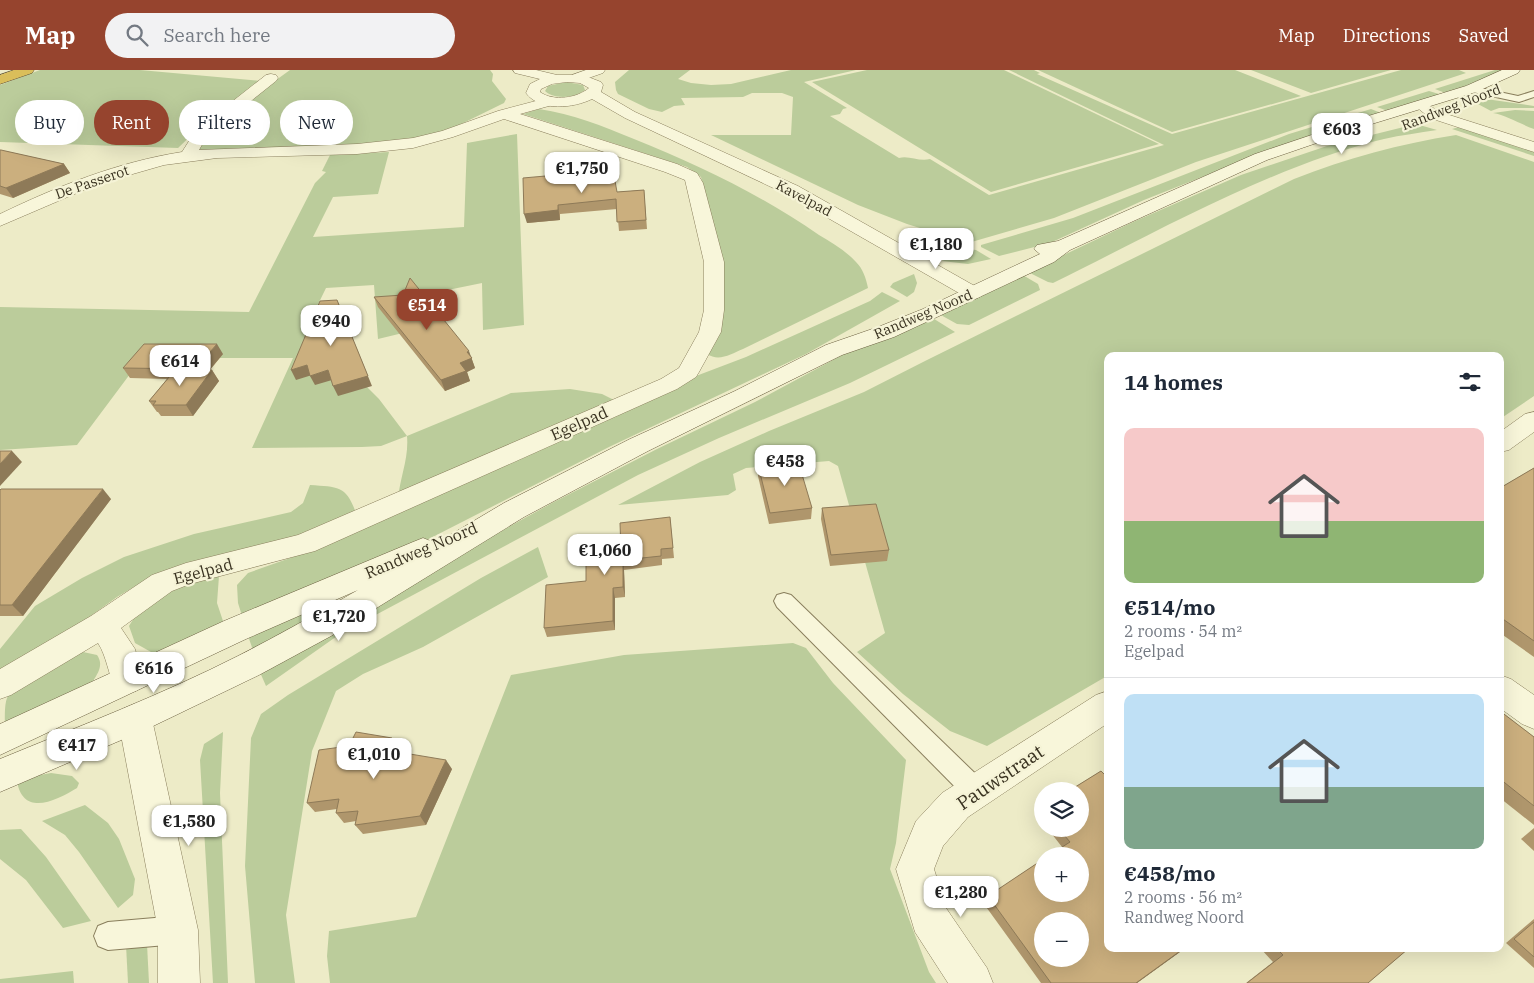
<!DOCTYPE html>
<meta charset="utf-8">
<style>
:root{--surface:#fff;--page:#f2f2f3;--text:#1f2937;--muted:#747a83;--line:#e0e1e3;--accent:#96442e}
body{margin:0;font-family:"IBM Plex Serif",serif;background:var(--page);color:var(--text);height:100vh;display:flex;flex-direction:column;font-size:19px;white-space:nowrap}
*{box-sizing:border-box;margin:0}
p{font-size:16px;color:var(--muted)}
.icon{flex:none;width:28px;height:28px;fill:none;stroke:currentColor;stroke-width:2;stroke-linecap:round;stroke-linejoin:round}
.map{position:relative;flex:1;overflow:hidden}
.side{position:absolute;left:1104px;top:282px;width:400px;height:600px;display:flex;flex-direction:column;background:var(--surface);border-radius:10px;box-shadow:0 5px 20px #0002}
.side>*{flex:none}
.banner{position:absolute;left:15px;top:30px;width:475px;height:45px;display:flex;gap:10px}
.tools{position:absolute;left:1034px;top:712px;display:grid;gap:10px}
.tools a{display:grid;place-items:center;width:55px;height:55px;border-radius:50%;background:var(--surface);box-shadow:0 5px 20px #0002;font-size:25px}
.price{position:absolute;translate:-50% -42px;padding:0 11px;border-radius:10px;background:#fff;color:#222;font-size:16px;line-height:32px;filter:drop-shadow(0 1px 2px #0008)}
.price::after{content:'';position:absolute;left:50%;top:30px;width:15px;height:11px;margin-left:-8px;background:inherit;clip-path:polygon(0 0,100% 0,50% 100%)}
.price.selected{background:var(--accent);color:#fff}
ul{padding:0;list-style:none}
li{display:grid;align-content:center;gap:10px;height:265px;padding:0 20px}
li+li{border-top:1px solid var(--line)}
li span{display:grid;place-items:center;height:155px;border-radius:10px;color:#555}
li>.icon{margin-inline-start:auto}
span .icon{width:90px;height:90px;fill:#fffc;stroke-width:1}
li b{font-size:21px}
h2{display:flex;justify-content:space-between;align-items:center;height:60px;padding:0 20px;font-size:21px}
.tag{padding:0 18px;border-radius:22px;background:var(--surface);box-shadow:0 5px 20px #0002;font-size:18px;line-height:45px}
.tag.selected{background:var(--accent);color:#fff}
header{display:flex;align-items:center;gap:30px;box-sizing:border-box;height:70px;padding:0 25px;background:var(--accent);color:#fff}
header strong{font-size:24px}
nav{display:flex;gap:28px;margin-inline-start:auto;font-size:18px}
.search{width:350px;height:45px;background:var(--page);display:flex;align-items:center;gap:12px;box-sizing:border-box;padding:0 18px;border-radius:28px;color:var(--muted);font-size:19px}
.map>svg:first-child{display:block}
.green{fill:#bbcc9b}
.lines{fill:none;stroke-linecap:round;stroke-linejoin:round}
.service-casing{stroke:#897e5c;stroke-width:2}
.minor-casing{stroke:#897e5c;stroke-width:1}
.tertiary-casing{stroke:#897e5c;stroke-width:1}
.secondary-casing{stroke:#6b5f40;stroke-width:1}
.motorway-casing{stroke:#574b30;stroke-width:1}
.service{fill:#f8f6da;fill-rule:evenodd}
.minor{fill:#f8f6da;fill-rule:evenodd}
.tertiary{fill:#f8f6da;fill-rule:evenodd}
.secondary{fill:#f8f6da;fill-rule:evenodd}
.motorway{fill:#dabe5a;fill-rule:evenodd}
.wall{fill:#af966c}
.shaded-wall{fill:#8e7a58}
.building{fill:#cbaf7e;stroke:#8e7a58;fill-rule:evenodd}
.labels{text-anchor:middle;stroke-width:4.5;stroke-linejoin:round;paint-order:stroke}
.far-street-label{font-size:14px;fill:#393220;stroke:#f5f3d6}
.street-label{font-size:16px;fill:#393220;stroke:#f5f3d6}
.near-street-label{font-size:19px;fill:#393220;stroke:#f5f3d6}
</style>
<header>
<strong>Map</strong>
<div class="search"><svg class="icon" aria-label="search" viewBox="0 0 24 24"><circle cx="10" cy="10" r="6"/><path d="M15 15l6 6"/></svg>Search here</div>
<nav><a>Map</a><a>Directions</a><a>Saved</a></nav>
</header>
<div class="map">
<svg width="1534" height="913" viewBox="0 0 1534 913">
<rect width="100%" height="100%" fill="#edebc7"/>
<g class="green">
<polygon points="40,0 140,0 261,11 201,56 178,78 0,72 0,15"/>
<polygon points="290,0 490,0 493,4 492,11 506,29 504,33 447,61 394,74 199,84 194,73 233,41"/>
<path d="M629,0H690L678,9L691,13L711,15L731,14L791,0H856L804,12L847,38L843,39L840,44L830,46L899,88C909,85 919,92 930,89L989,125L1164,75L1009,0H1034L1040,3L1037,4L1172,64L1401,0H1459L1466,3L1196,92L1054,148L968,173L907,154L858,135L711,65H791L793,27L782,23H752L743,27L681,28L685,35L674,36L662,42L649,39L618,24L616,20L615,12Z"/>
<polygon points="867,0 1004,0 1159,74 991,122 812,12"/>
<polygon points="1038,0 1235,0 1301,26 1172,62"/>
<polygon points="1251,0 1391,0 1311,23"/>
<polygon points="1495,0 1503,0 1448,24 1435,19"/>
<path d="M566,12L583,15L585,20C575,28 555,30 545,21L548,16Z"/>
<polygon points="1429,21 1442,25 1388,41 1377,37"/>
<polygon points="1486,29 1534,36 1534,38 1499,38 1491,41 1476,33"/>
<path d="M539,39C573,44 602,56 634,69C698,95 762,125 819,165C832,173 845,180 856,192C863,199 866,208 868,218L743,279C731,284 719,292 707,284L719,186L701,107L687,97L523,44Z"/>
<polygon points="1371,39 1381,43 1260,84 1144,130 1050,173 999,186 981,177 981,175 1073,148 1289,64"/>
<path d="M1515,40L1534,41V59C1520,54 1506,45 1493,43Z"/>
<path d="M1416,54L1437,60C1419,63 1401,65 1384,69C1272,96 1157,162 1053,213L1048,212L1028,202L1133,152L1241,105L1327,76Z"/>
<polygon points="1459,57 1534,81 1534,86 1452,59"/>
<path d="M517,64L524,255L483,260L482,213L433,223L436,255L378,269L374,215L326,218L305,261L360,310L379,329L407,366L511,323L570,319L602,324L618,332L398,429C400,407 409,388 407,366L381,376L362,377L252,378L293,288H142L77,375L0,380V237L249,242L315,113L326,102L322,101L330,85L389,82L378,124L333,127L313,167L464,157L467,73Z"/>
<path d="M1456,65L1534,92V326L1500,349V286H1108L1107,606L987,676L950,661L903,624L857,582L885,563L838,396L829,391L746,398L733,404L736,420L728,425L618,435L700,392L769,361L864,322L927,290L1294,109C1347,88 1400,74 1456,65Z"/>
<polygon points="969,179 976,180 991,189 968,194 942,191"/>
<polygon points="914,204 917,213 914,222 907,227 890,217 893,213"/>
<polygon points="1021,204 1038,214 1040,220 969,255 957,254 939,244"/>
<polygon points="882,222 900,231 806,284 609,377 417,475 243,549 238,533 237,515 248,503 327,475 696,306 746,287 870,231"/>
<polygon points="931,247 955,262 850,313 719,368 638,405 340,564 266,616 259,600 449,490 552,433 657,379 755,332 859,276"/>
<path d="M310,415C340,417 347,416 357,446L287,473L144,511L117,527L78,555L0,603V579L35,536L82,508L124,487L194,464L291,442L303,433Z"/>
<polygon points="538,477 548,507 423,577 363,604 336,621 312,681 286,845 295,913 255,913 245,796 251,668 261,644 288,625 481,508"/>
<polygon points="219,506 217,533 225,557 168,582 151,582 135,573 129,556 137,543 176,516"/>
<polygon points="307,538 313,547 254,583 247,563"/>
<polygon points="793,573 806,578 833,613 906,690 896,773 890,799 929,902 936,913 330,913 327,886 329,861 416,847 511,605 624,585"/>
<path d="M83,582L97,585C104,595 98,603 92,613L5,659C5,650 4,636 7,628C15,613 66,586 83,582Z"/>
<polygon points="223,662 220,723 228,913 213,913 200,690 204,674"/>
<path d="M51,703L72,706L79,713L77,718C57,730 23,748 17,711L29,707Z"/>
<polygon points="85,735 108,753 119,769 135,809 133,825 118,838 79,782 65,765 42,751"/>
<polygon points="21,759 46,787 91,851 63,858 26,810 0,789 0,760"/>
<polygon points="147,874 149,913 128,913 126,875"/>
<polygon points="73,901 74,913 0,913 0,909"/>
</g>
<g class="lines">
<defs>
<g id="service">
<polygon points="1471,16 1518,26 1534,21 1534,27 1519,32 1468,21 1466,19"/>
<polygon points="784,523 791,525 985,713 988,721 985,729 976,732 967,729 777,537 774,531 777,525"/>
<polygon points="178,846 188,850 192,860 188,870 178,874 108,880 98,876 94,866 98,856 108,852"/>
</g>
<g id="minor">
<polygon points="586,0 605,0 603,3 577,12 570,8 572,5"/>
<path d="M271,4L276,5L278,8L276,11L207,66L199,80L357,74L413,68L442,61L498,41L551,27L556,28L558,31L556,34L520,44L677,94L697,103L703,113L724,192V240L721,262L699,302L696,307L677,319L315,481L190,514L172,521L121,558L135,579L143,610L138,620L127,624L116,620C108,604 107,587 98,573L11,625L0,629V599L91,546L152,505L186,493L298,465L661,309L679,298L699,262L704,240V192L685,110L665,102L504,49L453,67L413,78L357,84L217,88L164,95L98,114L0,156V144C58,116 118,92 182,82L196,60L266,5Z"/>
<polygon points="1421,31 1440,42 1534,72 1534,82 1430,48 1414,35 1416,32"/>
<polygon points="1534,342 1534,362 1509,380 1500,382 1500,362 1525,344"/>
<polygon points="1500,605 1511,609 1534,625 1534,659 1522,654 1500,638"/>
<polygon points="1108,621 1108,653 968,747 943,776 934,799 946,838 987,898 993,913 948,913 915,862 896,799 916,751 942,723 1096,625"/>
</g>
<g id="tertiary">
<path d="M513,0H536L557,5H583L601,12L603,15L601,22L635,42L798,116L980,219L983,223L980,227L973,229L966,227L786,124L625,48L592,29C574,38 540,42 526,23L530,14L540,9L515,3ZM567,12L580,13L589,18C577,28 554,32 540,22L541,19L552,14Z"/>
<polygon points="135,634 147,639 152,649 198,860 200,913 158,913 158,860 118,649 123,639"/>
</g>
<path id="secondary" d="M1502,0H1520L1518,3L1476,22L1375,53L1267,90L1070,180L1054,192L937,247L894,267L842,285L648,381L524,447L331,566L259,605L147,659L0,722V689C80,656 161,625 238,586C279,565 318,543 358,520L246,569L0,685V654L224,551L413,472L423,468L433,472L435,474L504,433L630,369L735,321L826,275L878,257L923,239L1040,184L1034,179L1037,175L1058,171L1255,84L1365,47L1466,16Z"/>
<polygon id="motorway" points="14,0 34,0 32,3 0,14 0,5"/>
</defs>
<use href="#service" class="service-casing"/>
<use href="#minor" class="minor-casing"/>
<use href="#tertiary" class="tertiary-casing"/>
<use href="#secondary" class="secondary-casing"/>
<use href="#motorway" class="motorway-casing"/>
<use href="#service" class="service"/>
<use href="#minor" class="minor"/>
<use href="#tertiary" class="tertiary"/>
<use href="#secondary" class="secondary"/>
<use href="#motorway" class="motorway"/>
</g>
<g class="wall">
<polygon points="0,80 64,94 70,103 13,128 0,124"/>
<polygon points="523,108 617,122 644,120 647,159 619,161 617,139 560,144 560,150 527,153"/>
<polygon points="374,227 471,287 475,298 467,302 470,311 445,321 378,237"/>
<polygon points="223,284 210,300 212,300 219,311 193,346 161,346 158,342 157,342 149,331 167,309 130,308 123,298"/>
<polygon points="758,395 812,438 811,449 769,454 758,406"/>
<polygon points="1534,398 1534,587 1500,563 1500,418"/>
<polygon points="0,420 111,429 23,546 0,546"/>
<polygon points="822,438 889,480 887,491 830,496 821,449"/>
<polygon points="670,447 674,488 662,489 662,495 624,500 625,527 615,528 615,560 547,567 544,558 586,511 621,481"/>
<polygon points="1500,641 1534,667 1534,755 1500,728"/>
<polygon points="399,678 397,681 452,699 426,755 363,764 355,755 356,751 344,753 336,743 337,739 315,742 307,733"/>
<polygon points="1101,701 1108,879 1184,879 1137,913 1041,913 984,834 988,826 1062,777 1048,759 1080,759 1080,721 1071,721 1072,719"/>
<polygon points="1534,758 1534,781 1521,769"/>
<polygon points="1534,849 1534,898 1506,873"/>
<polygon points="1261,879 1408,879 1368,913 1246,913 1273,892"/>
</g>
<g class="shaded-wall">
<polygon points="64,94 70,103 13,128 6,118"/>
<polygon points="558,135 560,150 527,153 524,144"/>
<polygon points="337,230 372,316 338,326 333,316"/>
<polygon points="217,274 223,284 202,309 195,299"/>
<polygon points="469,281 475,298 467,302 470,311 445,321 441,310 460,293 467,282"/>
<polygon points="307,295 312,305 296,310 291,300"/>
<polygon points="212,300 219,311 193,346 186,335"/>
<polygon points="328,300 332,310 315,315 310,306"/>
<polygon points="12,381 22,392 0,416 0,394"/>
<polygon points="103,419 111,429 23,546 12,535"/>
<polygon points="623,490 624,500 625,527 623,517"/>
<polygon points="613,518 615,528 615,560 613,551"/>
<polygon points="392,668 399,678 393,689 386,680"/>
<polygon points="446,690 452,699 426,755 420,746"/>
<polygon points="1183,879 1184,879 1137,913 1136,913"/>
</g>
<g class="building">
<polygon points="0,80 1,80 64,94 6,118 0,116"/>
<polygon points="613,100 617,122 644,120 646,150 617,152 616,129 558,135 558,140 524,144 523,108"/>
<polygon points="410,208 469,281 467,282 472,288 460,293 466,301 441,310 374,227 403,225"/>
<polygon points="337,230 368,306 333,316 328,300 310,306 307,295 291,300 320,231"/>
<polygon points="144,274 217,274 195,299 123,298"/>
<polygon points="175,300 212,300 186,335 153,335 156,331 149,331"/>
<polygon points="0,381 12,381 0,394"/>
<polygon points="798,391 812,438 770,443 758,395"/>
<polygon points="1534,398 1534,571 1500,547 1500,418"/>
<polygon points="1,419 103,419 12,535 0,535 0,420"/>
<polygon points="876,434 889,480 831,485 822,438"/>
<polygon points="670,447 673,478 661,479 661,486 623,490 623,517 613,518 613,551 544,558 546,515 586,511 586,485 621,481 620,453"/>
<polygon points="1500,641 1534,667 1534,736 1500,709"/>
<polygon points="356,662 392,668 386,680 446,690 420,746 355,755 358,741 336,743 339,729 307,733 319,680 349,676"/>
<path d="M1101,701L1108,708V879H1183L1136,913H1051L988,826L1042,790V824H1080V786H1048L1070,772L1059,759H1080V721H1074L1072,719ZM1042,851H1080V889H1042Z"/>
<polygon points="1534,852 1534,887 1514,869"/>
<polygon points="1277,879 1408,879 1368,913 1247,913 1283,885"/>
</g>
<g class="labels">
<g class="far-street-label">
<text transform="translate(1451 37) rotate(-21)" y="5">Randweg Noord</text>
<text transform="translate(92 112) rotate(-19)" y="5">De Passerot</text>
<text transform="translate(804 128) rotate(28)" y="5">Kavelpad</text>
<text transform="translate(923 244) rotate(-23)" y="5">Randweg Noord</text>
</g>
<g class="street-label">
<text transform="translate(579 353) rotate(-24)" y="6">Egelpad</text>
<text transform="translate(421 480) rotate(-23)" y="6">Randweg Noord</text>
<text transform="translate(203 501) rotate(-15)" y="6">Egelpad</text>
</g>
<g class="near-street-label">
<text transform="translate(1000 707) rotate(-34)" y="7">Pauwstraat</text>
</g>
</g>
</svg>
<div class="tools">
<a><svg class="icon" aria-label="layers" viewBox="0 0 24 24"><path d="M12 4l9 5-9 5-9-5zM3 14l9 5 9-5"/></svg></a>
<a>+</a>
<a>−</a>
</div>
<b class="price" style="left:1342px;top:85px">€603</b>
<b class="price" style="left:582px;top:124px">€1,750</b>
<b class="price" style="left:936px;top:200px">€1,180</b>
<b class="price selected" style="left:427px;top:261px">€514</b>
<b class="price" style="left:331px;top:277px">€940</b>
<b class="price" style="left:180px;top:317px">€614</b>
<b class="price" style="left:785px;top:417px">€458</b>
<b class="price" style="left:605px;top:506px">€1,060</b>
<b class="price" style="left:339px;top:572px">€1,720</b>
<b class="price" style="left:154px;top:624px">€616</b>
<b class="price" style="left:77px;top:701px">€417</b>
<b class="price" style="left:374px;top:710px">€1,010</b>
<b class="price" style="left:189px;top:777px">€1,580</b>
<b class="price" style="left:961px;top:848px">€1,280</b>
<div class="banner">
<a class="tag">Buy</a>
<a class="tag selected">Rent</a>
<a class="tag">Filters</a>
<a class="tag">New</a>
</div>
<section class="side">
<h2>14 homes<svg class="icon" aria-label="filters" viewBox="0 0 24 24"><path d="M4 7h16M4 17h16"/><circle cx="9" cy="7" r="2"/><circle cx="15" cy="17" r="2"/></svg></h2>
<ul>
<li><span style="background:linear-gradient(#f6c9c9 60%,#8fb573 0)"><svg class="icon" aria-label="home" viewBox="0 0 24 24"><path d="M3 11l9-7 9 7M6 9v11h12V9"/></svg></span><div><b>€514/mo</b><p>2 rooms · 54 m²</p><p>Egelpad</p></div></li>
<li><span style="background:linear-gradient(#bfe0f5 60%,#7fa58c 0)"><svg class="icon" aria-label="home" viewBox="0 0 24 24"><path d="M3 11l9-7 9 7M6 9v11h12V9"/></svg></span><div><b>€458/mo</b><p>2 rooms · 56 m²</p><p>Randweg Noord</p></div></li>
</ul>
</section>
</div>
